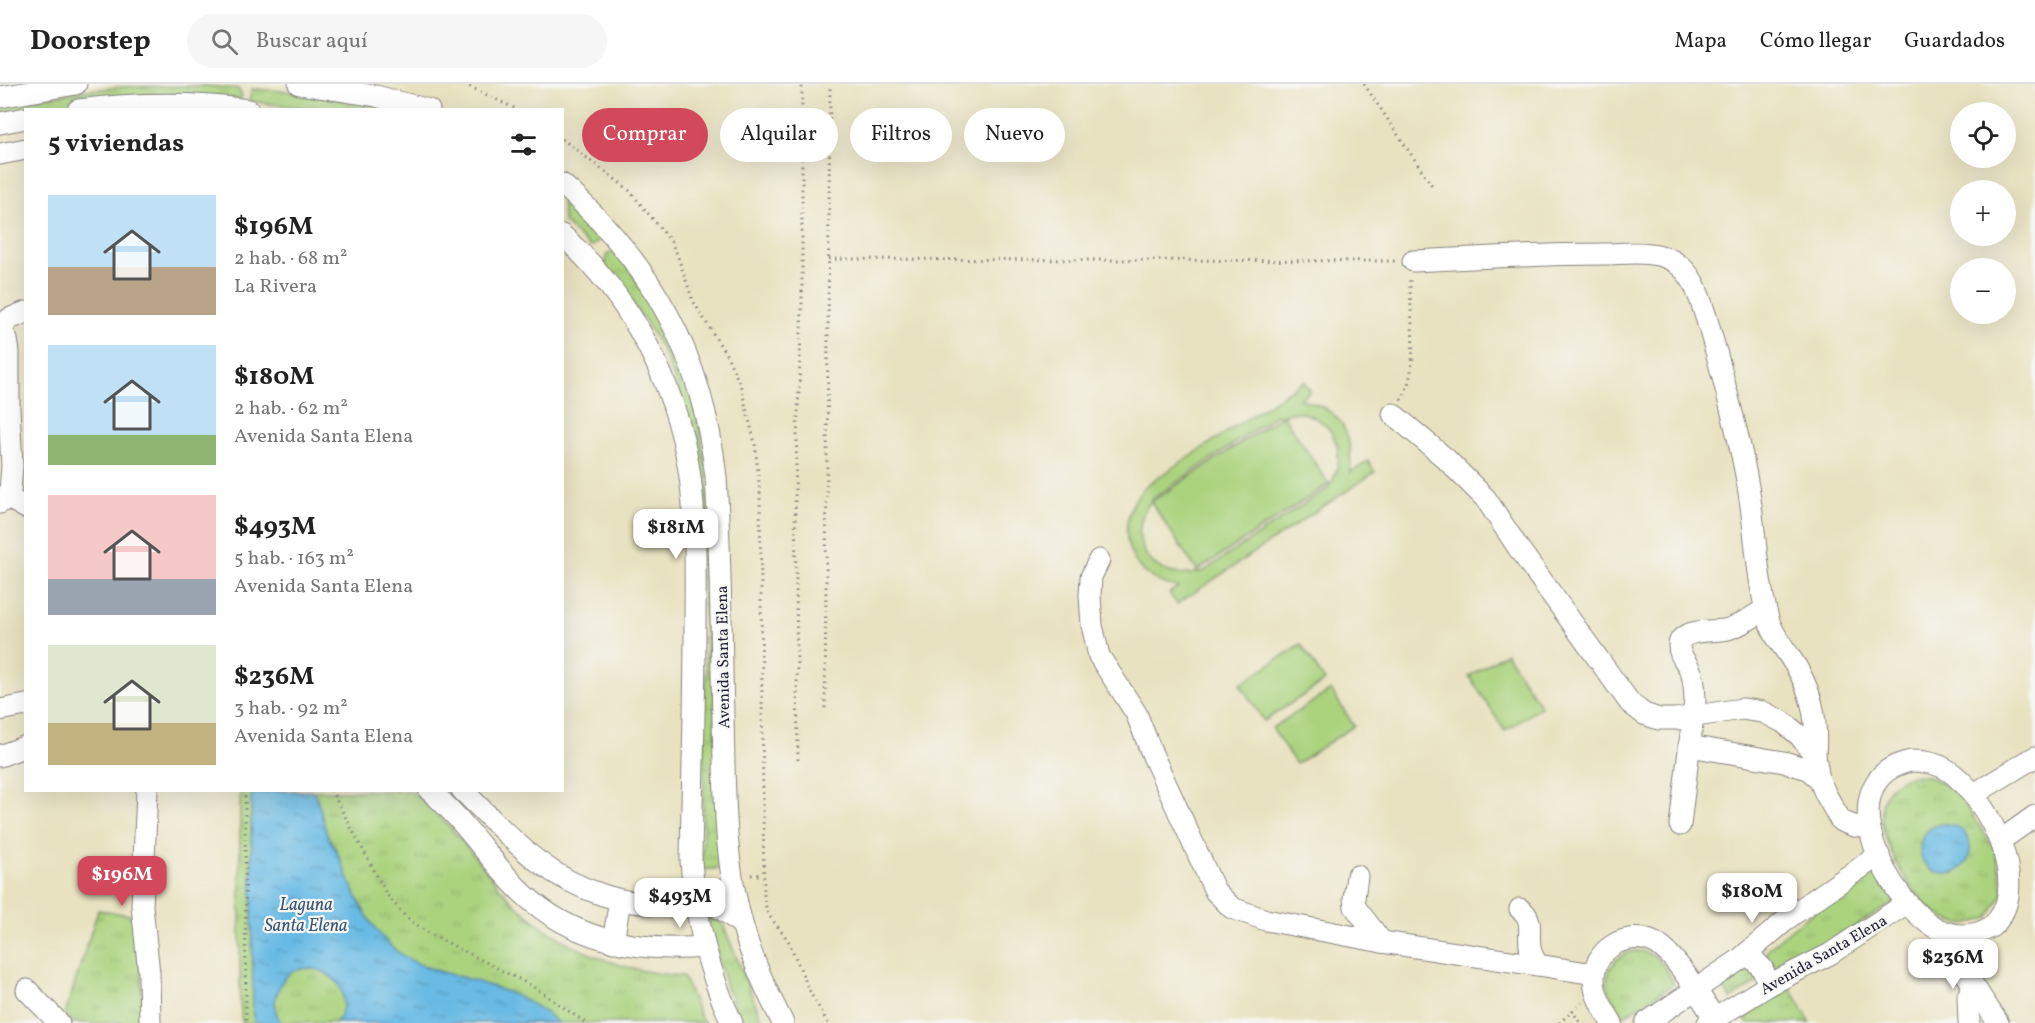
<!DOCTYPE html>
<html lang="es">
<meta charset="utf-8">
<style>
:root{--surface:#fff;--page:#f6f6f6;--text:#222;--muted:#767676;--line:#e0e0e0;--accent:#d1495b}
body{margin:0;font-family:Vollkorn,serif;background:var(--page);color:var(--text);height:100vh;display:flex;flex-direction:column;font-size:22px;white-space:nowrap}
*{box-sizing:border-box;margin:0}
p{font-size:20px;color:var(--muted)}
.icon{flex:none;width:33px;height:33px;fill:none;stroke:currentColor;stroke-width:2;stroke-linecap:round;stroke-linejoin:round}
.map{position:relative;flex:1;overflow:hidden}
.details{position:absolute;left:24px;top:24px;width:540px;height:684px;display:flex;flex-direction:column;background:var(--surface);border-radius:0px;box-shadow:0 6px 24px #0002}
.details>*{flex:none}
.top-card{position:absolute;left:582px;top:24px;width:570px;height:54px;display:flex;gap:12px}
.fabs{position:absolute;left:1950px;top:18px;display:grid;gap:12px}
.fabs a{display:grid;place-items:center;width:66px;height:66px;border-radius:50%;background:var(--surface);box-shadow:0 6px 24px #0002;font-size:30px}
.price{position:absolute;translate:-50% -51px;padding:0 14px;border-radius:12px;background:#fff;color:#222;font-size:20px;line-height:39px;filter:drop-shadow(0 2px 3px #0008)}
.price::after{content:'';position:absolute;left:50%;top:36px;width:18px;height:14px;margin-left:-9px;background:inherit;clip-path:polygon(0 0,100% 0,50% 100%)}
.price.selected{background:var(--accent);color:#fff}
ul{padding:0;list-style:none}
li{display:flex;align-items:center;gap:18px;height:150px;padding:0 24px}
li span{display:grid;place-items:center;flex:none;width:168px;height:120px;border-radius:0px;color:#555}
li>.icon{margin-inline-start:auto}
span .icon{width:72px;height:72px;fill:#fffc;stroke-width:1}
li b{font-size:26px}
h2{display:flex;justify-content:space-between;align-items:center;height:72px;padding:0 24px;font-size:26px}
.chip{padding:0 21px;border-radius:27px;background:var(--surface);box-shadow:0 6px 24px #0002;font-size:21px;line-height:54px}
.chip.selected{background:var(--accent);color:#fff}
header{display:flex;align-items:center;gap:36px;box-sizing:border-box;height:84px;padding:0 30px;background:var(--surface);border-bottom:2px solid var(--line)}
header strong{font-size:28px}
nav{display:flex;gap:33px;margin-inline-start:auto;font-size:21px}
.search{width:420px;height:54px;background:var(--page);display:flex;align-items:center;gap:15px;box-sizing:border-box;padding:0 21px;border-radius:33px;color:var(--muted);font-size:22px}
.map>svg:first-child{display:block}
.grass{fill:url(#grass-tufts);stroke:#667a5c;stroke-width:1.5}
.pitch{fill:#abd37e;stroke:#667a5c;stroke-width:1.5;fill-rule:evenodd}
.water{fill:url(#water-ripples);stroke:#456e90;stroke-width:1.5}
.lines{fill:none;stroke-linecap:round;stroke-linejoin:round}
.minor-casing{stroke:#86827e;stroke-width:23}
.path{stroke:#86827e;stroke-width:3;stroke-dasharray:1.5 4.5;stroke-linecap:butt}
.minor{stroke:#fff;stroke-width:21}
.labels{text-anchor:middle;stroke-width:4.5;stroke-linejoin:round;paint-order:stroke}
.street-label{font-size:16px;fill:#22223b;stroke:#f6f6f2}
.water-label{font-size:18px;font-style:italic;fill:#3a5776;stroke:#f6f6f2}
</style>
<header>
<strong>Doorstep</strong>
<div class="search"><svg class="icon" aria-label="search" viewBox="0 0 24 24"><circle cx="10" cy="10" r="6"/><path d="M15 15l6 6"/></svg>Buscar aquí</div>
<nav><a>Mapa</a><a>Cómo llegar</a><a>Guardados</a></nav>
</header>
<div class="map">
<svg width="2035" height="939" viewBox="0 0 2035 939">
<defs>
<pattern id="grass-tufts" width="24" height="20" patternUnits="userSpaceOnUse" patternTransform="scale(1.5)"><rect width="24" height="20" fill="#abd37e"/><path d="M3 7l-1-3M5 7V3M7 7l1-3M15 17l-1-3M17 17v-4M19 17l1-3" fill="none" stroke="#93b56e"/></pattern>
<pattern id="water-ripples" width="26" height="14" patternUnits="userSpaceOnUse" patternTransform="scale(1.5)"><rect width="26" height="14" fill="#68bae4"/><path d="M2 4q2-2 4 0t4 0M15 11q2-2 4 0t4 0" fill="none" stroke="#5597ba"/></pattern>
</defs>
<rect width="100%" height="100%" fill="#f6f6f2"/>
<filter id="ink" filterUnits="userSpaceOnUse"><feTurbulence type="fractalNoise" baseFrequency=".0167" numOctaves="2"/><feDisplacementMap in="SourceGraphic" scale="12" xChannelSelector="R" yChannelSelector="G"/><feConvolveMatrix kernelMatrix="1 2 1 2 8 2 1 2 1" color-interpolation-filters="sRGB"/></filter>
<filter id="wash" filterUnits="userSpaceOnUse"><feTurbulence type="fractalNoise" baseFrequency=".008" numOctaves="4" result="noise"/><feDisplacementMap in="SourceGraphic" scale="24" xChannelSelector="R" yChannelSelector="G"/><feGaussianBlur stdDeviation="1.35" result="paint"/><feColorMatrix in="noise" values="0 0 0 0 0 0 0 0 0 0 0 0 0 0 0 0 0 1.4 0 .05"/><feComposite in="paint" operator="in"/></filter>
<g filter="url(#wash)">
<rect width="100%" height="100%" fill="#e9e2c0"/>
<g class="grass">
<polygon points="206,2 238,5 242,12 240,15 183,10 131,12 0,30 0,21 90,6 123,3"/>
<polygon points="252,5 299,8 399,25 309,25 249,17"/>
<path d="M562,113L599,151C599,157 596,161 590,163L563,137Z"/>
<polygon points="613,167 619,169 669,250 696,323 707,390 720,784 702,786 706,556 702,487 690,346 677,301 663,268 644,235 605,182 607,171"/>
<path d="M1917,691L1926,692L1940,698L1952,706L1963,717L1995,766L2004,808L1988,834C1974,839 1963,842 1948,836C1907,819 1840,701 1917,691Z"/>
<path d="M240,707H410C447,733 472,771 501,805C547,858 614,888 683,892L703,939H242L240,917Z"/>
<path d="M1871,789L1876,791L1893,813L1892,820L1790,882L1777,885L1766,873L1767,866C1797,838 1831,816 1865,792Z"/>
<polygon points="98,826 130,831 136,836 145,939 73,939 65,930"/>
<polygon points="707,831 719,837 724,843 763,939 742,939 726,903"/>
<path d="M1634,867C1656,866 1665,882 1674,900L1624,932C1619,924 1612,916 1609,907C1602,889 1616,870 1634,867Z"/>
<polygon points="1745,883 1749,883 1757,893 1756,899 1731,915 1721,900"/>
<path d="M1791,905L1811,939H1748L1745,935C1751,928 1782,909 1791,905Z"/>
</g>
<g class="pitch">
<path d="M1304,297L1310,307L1300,315C1341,325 1354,348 1350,389L1368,377L1375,388L1177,520L1169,509L1178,503C1125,496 1109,436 1148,400ZM1296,328C1336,333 1350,372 1328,404L1204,487C1154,503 1120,456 1152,415L1275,332Z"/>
<polygon points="1283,331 1329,400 1197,487 1151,418"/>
<polygon points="1301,560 1325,597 1264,637 1240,600"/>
<polygon points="1506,569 1541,623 1505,647 1469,592"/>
<polygon points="1331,606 1354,642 1296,680 1272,644"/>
</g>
<g class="water">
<path d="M252,707H313C321,719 322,736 327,750C330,757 335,763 338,770C353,804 364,838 393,864C414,882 438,887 464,894C497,903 533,915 558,939H336C367,893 292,859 277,909C273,919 275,931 282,939H255L253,932L251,715Z"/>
<circle cx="1945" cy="765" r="25"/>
</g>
</g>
<g filter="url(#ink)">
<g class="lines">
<defs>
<g id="minor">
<polyline points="299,0 376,12 429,26"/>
<polyline points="0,13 76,0"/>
<path d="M78,26C134,19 192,18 248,26"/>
<polyline points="0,39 26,34"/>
<polyline points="0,70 26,65"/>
<path d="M562,100C653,181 703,272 716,393C721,474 721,554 723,635C725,704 723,775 743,843C752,876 767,908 783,939"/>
<path d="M562,151C630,212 675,297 689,386C697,439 695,493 695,545C695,623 692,700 691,777C695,834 708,887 732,939"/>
<path d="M1413,177C1476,174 1540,170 1604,170C1626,170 1655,165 1675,178C1682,183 1689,190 1693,198C1704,220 1710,248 1717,271C1730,321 1744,371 1751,422C1756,459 1758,498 1768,534C1772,549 1782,561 1790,573C1812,605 1818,634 1815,672"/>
<polyline points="1393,330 1445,374 1486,415 1519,465 1630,619 1644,630 1659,635 1676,635 1742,625 1763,628 1783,638 1800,652 1815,672 1819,695 1826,711 1841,737 1854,742 1869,743"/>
<polyline points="7,413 26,424"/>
<polyline points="0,419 7,413 10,407 12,382 9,325 9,268 7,255 0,247 9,235 26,228"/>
<polyline points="1099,476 1091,493 1090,511 1092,541 1099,572 1136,629 1153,672 1215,807 1232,824 1266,836 1382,858"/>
<polyline points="0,626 26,621"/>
<polyline points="1689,662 1784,678 1808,685 1819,695"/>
<polyline points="0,672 26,662"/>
<path d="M1911,677C1924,677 1936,679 1946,685C1989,712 2035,807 1991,843C1976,852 1958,853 1942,847C1890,825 1823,695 1911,677Z"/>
<polyline points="147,706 142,822 149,889 150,939"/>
<path d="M429,706C460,732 482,765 509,795C560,853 629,869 704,863"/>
<path d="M462,706C508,750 539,791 603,811C627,819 651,821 675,821C687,821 700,818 712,821C723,824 733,833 742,841"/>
<polyline points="1974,710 2035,673"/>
<path d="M1680,741L1695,616C1694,604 1695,594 1689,584C1685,576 1679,571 1679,562C1680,543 1714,549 1728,545C1741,541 1753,533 1765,525"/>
<polyline points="2004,754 2035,732"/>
<polyline points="1357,792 1354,814 1355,823 1382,858 1538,881"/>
<path d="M1520,825C1534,834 1528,848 1530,862C1530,869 1534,875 1538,881L1594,890"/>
<polyline points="1953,850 1964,887 1998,939"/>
<polyline points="613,858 620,816"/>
<polyline points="1747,869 1762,884 1769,901"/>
<polyline points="27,906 59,939"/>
<path d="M1612,939C1604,926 1595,913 1594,897C1592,865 1628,845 1655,859C1675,869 1705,919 1717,939"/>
<polyline points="1646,939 1739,876 1792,831 1879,771"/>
<polyline points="1708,939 1769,901 1830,870 1907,819"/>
<polyline points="1969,939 1968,912 1973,902"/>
</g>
</defs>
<use href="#minor" class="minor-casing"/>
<g class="path">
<polyline points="464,0 518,26"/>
<polyline points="1364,0 1433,103"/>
<polyline points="562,55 628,105 670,156 677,170 693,217 727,272 740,300 755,359 760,408 764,816 768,830 788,856 811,910 828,939"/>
<polyline points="829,175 1396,177"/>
<path d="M1401,316C1421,284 1409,230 1410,193"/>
<polyline points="825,624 830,0"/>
<polyline points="798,676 795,408 802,221 802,0"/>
<polyline points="245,706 246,939"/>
<polyline points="331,706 387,811 406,833 425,847 532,902 586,939"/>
<polyline points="751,791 763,791"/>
<polyline points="1572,926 1580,939"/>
<polyline points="703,939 711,936"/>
<polyline points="1559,939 1582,919"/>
</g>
<use href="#minor" class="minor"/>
</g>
</g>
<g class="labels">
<g class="street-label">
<text transform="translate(722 573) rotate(-91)" y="6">Avenida Santa Elena</text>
<text transform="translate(1823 870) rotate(-30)" y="6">Avenida Santa Elena</text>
</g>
<g class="water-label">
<text x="306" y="826">Laguna<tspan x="306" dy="21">Santa Elena</tspan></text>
</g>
</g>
</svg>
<div class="fabs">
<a><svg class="icon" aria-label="locate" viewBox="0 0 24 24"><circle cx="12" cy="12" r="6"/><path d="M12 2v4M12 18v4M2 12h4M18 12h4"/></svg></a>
<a>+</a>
<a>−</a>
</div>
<b class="price" style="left:676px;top:476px">$181M</b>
<b class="price selected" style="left:122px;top:823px">$196M</b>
<b class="price" style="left:1752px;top:840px">$180M</b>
<b class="price" style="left:680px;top:845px">$493M</b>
<b class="price" style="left:1953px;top:906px">$236M</b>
<div class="top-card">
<a class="chip selected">Comprar</a>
<a class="chip">Alquilar</a>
<a class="chip">Filtros</a>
<a class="chip">Nuevo</a>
</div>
<section class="details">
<h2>5 viviendas<svg class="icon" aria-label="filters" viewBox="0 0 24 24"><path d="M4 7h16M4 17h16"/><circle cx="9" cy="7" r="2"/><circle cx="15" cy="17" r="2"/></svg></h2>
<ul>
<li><span style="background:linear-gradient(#bfe0f5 60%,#b9a48a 0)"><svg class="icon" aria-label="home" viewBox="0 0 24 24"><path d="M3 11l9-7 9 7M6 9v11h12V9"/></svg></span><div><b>$196M</b><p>2 hab. · 68 m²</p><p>La Rivera</p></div></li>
<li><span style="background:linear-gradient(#bfe0f5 75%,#8fb573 0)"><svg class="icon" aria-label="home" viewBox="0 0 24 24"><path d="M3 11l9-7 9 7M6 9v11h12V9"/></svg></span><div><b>$180M</b><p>2 hab. · 62 m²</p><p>Avenida Santa Elena</p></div></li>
<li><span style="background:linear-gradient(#f6c9c9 70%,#9aa5b1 0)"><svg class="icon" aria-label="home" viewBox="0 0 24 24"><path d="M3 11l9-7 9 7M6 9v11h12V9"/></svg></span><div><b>$493M</b><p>5 hab. · 163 m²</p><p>Avenida Santa Elena</p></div></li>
<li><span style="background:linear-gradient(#dfe7d0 65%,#c2b280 0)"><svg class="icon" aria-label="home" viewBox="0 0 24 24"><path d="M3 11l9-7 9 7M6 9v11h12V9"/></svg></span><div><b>$236M</b><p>3 hab. · 92 m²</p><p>Avenida Santa Elena</p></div></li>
</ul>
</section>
</div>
